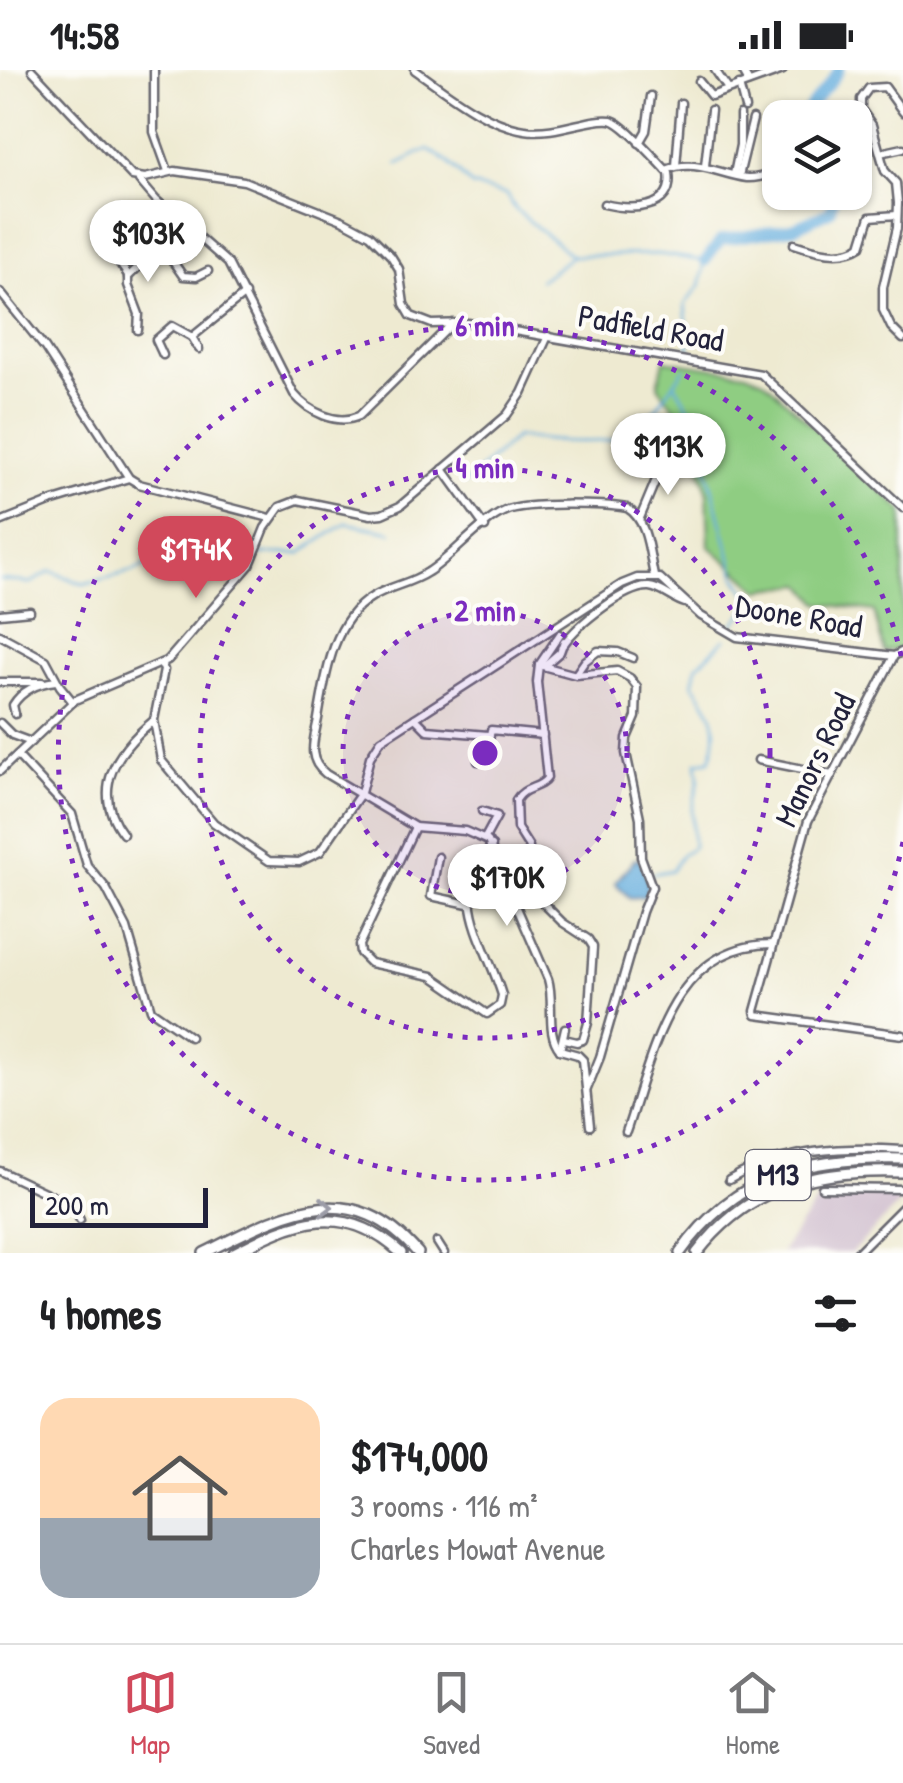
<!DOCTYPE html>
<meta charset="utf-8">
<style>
:root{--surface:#fff;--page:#f2f2f2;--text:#202124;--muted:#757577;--line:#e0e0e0;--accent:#d1495b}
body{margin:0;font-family:"Patrick Hand",sans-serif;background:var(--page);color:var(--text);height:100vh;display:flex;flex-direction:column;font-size:38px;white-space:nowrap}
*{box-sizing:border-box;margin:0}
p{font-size:32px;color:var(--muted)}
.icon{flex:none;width:55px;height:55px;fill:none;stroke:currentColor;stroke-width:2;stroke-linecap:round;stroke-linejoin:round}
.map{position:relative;height:1183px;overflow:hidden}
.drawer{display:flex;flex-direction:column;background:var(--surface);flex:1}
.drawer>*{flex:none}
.controls{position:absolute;left:762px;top:30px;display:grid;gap:20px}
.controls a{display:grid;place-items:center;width:110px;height:110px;border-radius:20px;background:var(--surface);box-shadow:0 2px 8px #0004;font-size:50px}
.scale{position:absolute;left:30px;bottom:25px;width:178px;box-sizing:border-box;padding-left:10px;border:5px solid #22223b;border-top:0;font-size:28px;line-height:35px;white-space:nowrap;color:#22223b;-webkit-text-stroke:8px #fdfcf7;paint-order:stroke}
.price{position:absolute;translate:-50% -85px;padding:0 22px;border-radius:35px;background:#fff;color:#222;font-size:32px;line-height:65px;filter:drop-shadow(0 2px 5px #0008)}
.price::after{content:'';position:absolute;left:50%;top:60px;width:30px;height:22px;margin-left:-15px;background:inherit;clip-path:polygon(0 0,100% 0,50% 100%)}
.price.active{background:var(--accent);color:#fff}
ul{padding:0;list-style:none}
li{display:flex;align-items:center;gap:30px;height:250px;padding:0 40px}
li span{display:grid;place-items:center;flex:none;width:280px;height:200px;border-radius:30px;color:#555}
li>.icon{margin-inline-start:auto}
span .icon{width:120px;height:120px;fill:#fffc;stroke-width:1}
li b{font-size:42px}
h2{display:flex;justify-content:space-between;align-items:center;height:120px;padding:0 40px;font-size:42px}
.status{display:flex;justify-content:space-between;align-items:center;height:70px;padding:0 50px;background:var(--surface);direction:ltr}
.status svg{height:28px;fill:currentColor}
.menu{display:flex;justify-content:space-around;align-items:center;height:140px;border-top:2px solid var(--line);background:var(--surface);font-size:28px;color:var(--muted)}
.menu a{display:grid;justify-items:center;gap:5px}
.menu .active{color:var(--accent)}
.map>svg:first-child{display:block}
.industrial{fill:#cfbdce}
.green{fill:#8fcd82;stroke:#58785e;stroke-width:2.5}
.water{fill:#66aede;stroke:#44688c;stroke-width:2.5}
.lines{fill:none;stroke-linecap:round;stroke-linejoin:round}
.stream{stroke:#66aede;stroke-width:2.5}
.river{stroke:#66aede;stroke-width:11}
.minor-casing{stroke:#696870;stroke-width:11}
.highway-casing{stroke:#696870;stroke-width:14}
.minor{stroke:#fff;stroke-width:6}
.highway{stroke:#fff;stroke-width:9}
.oneway{stroke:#9c9ca7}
.ring{fill:none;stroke:#7b2cbf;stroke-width:5;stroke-dasharray:5 10}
.labels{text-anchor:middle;stroke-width:8;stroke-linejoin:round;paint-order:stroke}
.shield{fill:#fdfcf7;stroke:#646373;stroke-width:2.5}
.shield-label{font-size:30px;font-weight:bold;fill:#22223b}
.street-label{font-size:32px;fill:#22223b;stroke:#fdfcf7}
.centre{fill:#7b2cbf;stroke:#fdfcf7;stroke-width:5}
.ring-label{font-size:30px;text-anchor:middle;font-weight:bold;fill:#7b2cbf;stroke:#fdfcf7;stroke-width:8;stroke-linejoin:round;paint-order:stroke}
</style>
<div class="status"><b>14:58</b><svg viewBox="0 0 49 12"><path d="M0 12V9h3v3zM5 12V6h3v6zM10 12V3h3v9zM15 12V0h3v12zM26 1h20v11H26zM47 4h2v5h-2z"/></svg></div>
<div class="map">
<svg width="903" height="1183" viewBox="0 0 903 1183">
<rect width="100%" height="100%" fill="#fdfcf7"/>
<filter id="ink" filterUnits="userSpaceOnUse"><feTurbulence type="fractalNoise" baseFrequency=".01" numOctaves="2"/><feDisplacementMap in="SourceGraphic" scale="20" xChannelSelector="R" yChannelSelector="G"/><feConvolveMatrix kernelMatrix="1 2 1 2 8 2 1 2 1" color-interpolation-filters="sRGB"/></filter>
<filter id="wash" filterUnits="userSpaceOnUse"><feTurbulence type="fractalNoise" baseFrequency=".0048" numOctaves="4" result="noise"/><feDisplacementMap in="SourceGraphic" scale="40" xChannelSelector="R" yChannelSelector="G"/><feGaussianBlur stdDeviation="2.25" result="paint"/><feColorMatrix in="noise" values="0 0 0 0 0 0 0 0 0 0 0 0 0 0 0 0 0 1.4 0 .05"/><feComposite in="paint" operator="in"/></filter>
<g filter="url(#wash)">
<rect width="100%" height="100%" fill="#eeead1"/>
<polygon class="industrial" points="875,1122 903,1126 903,1130 851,1183 781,1183 821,1124"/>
<polygon class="green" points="664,290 746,303 764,310 903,441 903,578 884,582 874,541 819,533 803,514 759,520 709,476 707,420 684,351 658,316"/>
<polygon class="water" points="635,789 640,789 648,812 646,826 630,828 615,813"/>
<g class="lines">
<g class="stream">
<polyline points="398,94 428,79 448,92 472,116 507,125 516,140 572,186 658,184 705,191 700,216 685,234 690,286"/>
<polyline points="540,210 571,187"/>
<polyline points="675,314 692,343 736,507 749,526 746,540 731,557"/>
<path d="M464,414L516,367C540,370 606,377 627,365C651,351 669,319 685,298"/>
<polyline points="0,510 31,513 51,501 83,514 134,501 159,488 301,483 346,453 392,462"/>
<path d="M652,804L672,800L682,784L693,777L692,741L699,709L697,692L710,690C722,656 714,642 693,614L697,596L725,569"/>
</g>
<g class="river">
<path d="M805,48C810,31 829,18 839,0"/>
<polyline points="705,191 721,170 794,158 830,141 835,122"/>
</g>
</g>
</g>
<g filter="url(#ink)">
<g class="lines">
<defs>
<g id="minor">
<polyline points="32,0 132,106 145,108 175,101 244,111 342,150 370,165 391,186 399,199 404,234 411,246 432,254 468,253 761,304 903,438"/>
<polyline points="154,0 154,62 168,101"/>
<path d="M415,0C448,23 485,54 525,60C555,65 590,47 611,50C625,53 658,92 669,103C675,142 629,140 604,134"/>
<polyline points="715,0 728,19"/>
<polyline points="742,0 749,12"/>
<polyline points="699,11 711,26 783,0"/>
<polyline points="739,15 745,38"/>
<polyline points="903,42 885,17 869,18 861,29 861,39 872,55 885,101 896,113 898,133 897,158 883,217 883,240 891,257 903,269"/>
<polyline points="639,73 646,61 651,26"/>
<polyline points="880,83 903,78"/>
<polyline points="676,96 681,33"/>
<polyline points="705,96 711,40"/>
<path d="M666,100C695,88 718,104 747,108C758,109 770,104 780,101"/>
<polyline points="734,104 740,75 740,45"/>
<polyline points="739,106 753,49"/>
<path d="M139,110L156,130L228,193L294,324C309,342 337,356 359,346L453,253"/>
<polyline points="111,163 107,176 128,205 128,215 139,244 138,260"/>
<path d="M794,174C815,181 842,189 861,176L870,147L897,145"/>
<polyline points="162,176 183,206 196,207 208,201"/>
<polyline points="128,207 183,153"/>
<polyline points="0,222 45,278 129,408 139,414 270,448"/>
<polyline points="192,267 245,224"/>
<polyline points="163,285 156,270 172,256 192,267 199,279"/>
<polyline points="443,399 485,457"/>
<polyline points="640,448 665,388 676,384"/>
<polyline points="0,452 50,432 129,408"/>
<polyline points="0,544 30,541"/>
<polyline points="0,565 46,590 60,616 73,632"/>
<path d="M564,574C577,555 625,516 649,517C662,518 673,530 685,533"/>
<polyline points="903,581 894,586 808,751 755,941 756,945 903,965"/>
<polyline points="161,593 164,600 154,650 161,690 214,753 269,791 299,792 320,782 361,723 370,687 381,670 622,514 637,508 660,508 701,546 737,567 894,586"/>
<polyline points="539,595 576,605 617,601 630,608 637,617 636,647 627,668 626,683 640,748 641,787 652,817 642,842 600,987 587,1019"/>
<polyline points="545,595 560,582 564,571"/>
<polyline points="576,604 585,591 598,581 618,582 633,588"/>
<polyline points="0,612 42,612"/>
<path d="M15,644L13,635C23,619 39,613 56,611"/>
<polyline points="415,648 427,660 488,665"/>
<polyline points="0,653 12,665 31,672"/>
<polyline points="17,685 72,744 87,795 106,818 127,858 151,940 190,967"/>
<polyline points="758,690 832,705"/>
<polyline points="478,691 485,691 491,660 543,665"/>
<polyline points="0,701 75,630 168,590 250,495 265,458 280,437 298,430 371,445 382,444 400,436 507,345 522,323 548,266"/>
<polyline points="482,741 497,746 485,768"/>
<path d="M415,757L359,875L360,883L370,893L432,906L487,944L500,935L502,925C486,872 445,824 492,776"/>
<path d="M123,764C90,721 116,681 153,651"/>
<polyline points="438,787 431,826 468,834"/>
<path d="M529,800V777L517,758L516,730C524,716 540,719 547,708L537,612L539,595L560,564"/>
<polyline points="542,832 562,852 588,869 593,877 588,953 583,970 577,972 564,969"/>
<path d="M560,980C545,963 555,931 548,909L488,771L465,761L415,757L326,704C306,689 314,670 318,649C325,608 332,550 372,527C389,516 410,514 428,502C452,487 480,452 505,441C526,432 603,434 627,438C648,450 649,484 654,506"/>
<polyline points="560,980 578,985 583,990 590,1056"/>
<polyline points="560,980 565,958"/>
<path d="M626,1062C652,987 671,874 773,874"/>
<polyline points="0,1101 72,1135 80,1150"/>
<path d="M729,1110C781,1079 845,1076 903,1080"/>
<polyline points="822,1118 903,1119"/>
<polyline points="437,1172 444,1183"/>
<polyline points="857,1183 903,1137"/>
</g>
<g id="highway">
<path d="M204,1183C282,1144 349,1103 418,1183"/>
<path d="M234,1183C295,1151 343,1130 401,1183"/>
<path d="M680,1183C737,1102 810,1087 903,1089"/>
<path d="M697,1183C751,1113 819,1099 903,1102"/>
</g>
</defs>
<use href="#minor" class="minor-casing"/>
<use href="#highway" class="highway-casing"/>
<use href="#minor" class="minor"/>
<use href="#highway" class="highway"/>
</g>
<defs><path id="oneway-chevron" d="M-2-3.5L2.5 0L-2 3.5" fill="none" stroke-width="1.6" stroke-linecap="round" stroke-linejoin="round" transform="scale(2.5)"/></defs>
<use class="oneway" href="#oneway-chevron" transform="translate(326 1137) rotate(1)"/>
</g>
<circle cx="485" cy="683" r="142" fill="#7b2cbf" fill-opacity=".12"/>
<g class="ring">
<circle cx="485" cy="683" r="142"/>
<circle cx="485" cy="683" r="285"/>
<path d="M903 772A427 427 0 1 1 903 594"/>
</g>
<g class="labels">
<rect class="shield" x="745.5" y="1080" width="65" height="50" rx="8"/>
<g class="shield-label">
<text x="778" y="1115">M13</text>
</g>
<g class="street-label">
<text transform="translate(651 258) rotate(10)" y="11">Padfield Road</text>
<text transform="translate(799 546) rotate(10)" y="11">Doone Road</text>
<text transform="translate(815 690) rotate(-64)" y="11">Manors Road</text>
</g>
</g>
<circle cx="485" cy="683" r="15" class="centre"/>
<g class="ring-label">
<text x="485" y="266">6 min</text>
<text x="485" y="408">4 min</text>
<text x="485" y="551">2 min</text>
</g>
</svg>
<div class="controls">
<a><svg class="icon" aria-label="layers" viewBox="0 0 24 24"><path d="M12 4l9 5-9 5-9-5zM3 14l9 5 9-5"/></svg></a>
</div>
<div class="scale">200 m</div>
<b class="price" style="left:148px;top:215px">$103K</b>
<b class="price" style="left:668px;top:428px">$113K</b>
<b class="price active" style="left:196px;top:531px">$174K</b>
<b class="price" style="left:507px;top:859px">$170K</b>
</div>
<section class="drawer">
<h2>4 homes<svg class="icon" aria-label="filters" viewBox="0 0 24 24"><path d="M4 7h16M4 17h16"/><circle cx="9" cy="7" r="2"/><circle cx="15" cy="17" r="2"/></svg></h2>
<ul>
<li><span style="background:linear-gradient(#ffd9b3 60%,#9aa5b1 0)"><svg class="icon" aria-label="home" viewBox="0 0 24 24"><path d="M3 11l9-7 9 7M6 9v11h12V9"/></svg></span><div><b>$174,000</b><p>3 rooms · 116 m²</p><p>Charles Mowat Avenue</p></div></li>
</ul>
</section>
<nav class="menu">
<a class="active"><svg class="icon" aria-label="map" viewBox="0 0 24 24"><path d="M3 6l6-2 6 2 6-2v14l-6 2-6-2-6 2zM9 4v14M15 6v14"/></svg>Map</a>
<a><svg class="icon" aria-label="saved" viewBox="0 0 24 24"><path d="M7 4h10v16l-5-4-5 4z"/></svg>Saved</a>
<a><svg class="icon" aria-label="home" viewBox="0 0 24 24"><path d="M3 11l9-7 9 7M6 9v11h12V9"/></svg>Home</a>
</nav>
